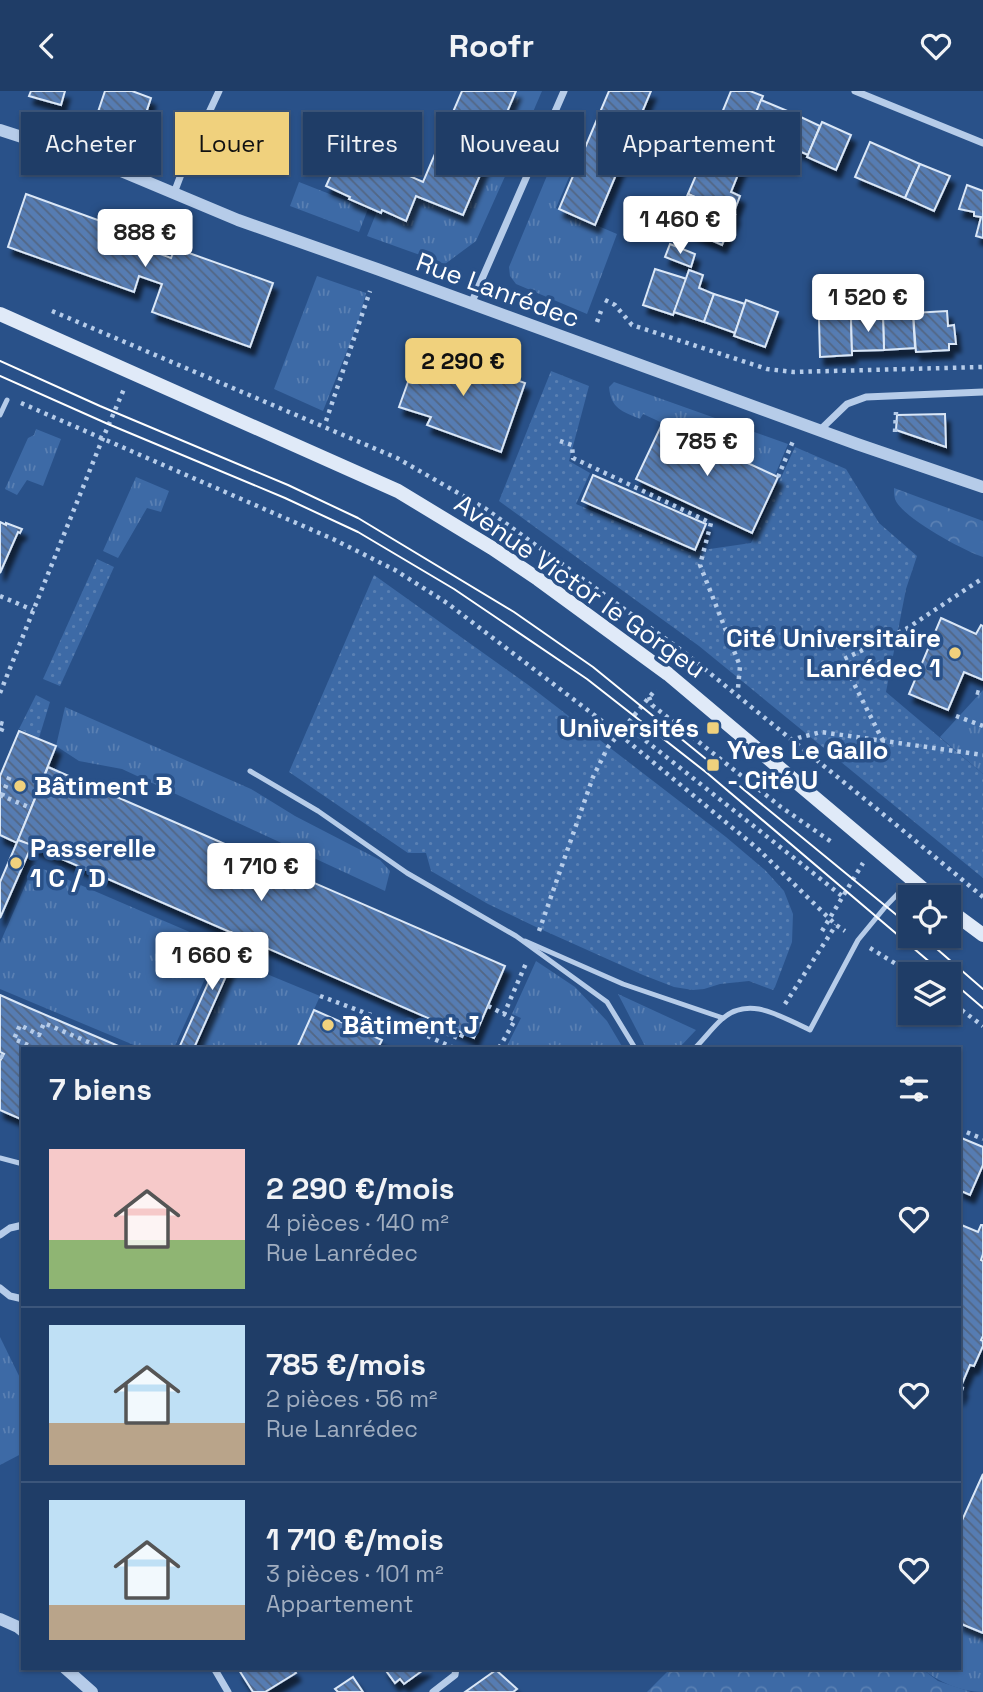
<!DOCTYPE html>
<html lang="fr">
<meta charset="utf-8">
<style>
:root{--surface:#1f3d67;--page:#27446d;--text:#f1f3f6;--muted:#a1aec0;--line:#3c567b;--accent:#f0d17d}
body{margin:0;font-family:"Space Grotesk",sans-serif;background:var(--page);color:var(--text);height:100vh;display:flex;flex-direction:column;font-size:26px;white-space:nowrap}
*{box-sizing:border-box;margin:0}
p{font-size:23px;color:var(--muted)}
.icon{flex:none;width:38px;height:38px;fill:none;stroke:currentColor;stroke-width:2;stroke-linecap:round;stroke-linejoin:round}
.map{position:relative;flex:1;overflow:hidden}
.sheet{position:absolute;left:21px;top:956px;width:940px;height:623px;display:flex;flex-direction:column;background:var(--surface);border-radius:0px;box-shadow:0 2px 5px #0004,0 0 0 2px var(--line)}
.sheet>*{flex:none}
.banner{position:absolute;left:21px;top:21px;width:942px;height:63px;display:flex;gap:14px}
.tools{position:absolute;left:898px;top:794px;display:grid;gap:14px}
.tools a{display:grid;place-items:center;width:63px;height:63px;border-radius:0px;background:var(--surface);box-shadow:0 2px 5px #0004,0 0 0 2px var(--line);font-size:35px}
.price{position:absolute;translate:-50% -60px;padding:0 16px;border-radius:7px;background:#fff;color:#222;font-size:23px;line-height:46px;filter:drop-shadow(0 2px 4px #0008)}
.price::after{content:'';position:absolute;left:50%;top:42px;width:21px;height:16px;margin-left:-10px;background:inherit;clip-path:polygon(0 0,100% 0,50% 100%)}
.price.on{background:var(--accent);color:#111}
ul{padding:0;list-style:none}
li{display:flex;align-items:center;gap:21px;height:175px;padding:0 28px}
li+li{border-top:2px solid var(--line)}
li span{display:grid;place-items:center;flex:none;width:196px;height:140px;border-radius:0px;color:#555}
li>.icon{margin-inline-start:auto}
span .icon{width:84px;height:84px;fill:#fffc;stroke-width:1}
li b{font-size:30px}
h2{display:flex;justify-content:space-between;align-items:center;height:84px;padding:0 28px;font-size:30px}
.chip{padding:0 24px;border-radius:0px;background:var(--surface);box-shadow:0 2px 5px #0004,0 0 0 2px var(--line);font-size:24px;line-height:63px}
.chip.on{background:var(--accent);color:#111}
header{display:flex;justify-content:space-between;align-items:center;height:91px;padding:0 28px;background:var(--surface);font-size:32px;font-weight:700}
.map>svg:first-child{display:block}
.grass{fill:url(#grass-tufts)}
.forest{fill:url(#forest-crowns)}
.park{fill:url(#park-dots)}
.building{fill:url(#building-back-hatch);stroke:#dae7f7;stroke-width:2;filter:url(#shadow)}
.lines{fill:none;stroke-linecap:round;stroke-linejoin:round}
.path{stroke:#b6cce9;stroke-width:4.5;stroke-dasharray:3.5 5;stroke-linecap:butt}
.service{stroke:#b6cce9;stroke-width:5}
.minor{stroke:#b6cce9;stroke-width:7}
.tertiary{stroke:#b6cce9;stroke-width:12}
.secondary{stroke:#e0eaf8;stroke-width:14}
.tram{stroke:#fff;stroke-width:2}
.poi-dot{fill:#f0d17d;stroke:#295189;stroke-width:2.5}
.labels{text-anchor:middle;stroke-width:7;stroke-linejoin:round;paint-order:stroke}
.street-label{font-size:26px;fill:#fff;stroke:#295189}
.poi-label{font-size:26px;font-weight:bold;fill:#fff;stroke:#295189;text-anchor:start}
</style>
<header><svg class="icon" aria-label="back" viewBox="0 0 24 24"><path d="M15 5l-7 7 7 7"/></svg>Roofr<svg class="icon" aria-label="heart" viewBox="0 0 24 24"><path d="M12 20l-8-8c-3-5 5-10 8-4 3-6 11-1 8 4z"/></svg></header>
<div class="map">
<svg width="983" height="1601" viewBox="0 0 983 1601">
<defs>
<pattern id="grass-tufts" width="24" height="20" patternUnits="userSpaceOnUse" patternTransform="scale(1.75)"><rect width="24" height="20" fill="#3d6aa6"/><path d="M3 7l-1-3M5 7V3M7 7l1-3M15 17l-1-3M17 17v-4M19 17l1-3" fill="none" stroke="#5a80b3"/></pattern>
<pattern id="forest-crowns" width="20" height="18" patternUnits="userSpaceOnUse" patternTransform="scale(1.75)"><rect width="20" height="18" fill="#3d6aa6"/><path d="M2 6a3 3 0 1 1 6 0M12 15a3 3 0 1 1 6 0" fill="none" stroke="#5a80b3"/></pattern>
<pattern id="park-dots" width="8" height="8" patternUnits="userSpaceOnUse" patternTransform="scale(1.75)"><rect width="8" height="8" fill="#3d6aa6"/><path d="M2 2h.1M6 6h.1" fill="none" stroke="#5a80b3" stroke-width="1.8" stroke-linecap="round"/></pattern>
<pattern id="building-back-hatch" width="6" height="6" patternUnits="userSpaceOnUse" patternTransform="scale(1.75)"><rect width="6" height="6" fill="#567cb2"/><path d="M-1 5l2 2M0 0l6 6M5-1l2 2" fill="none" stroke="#526684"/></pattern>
<filter id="shadow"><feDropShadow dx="4.5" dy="8" stdDeviation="2" flood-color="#0009"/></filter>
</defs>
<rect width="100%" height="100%" fill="#295189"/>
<g class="grass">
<polygon points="516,0 542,0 523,44 502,35"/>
<polygon points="498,43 520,52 476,150 445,173 367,145 377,120 381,122 382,119 406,129 416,105 463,124"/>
<polygon points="556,63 575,72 556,117 617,143 587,223 516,193 510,185 509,176"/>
<polygon points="299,91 368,118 359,141 290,115"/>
<polygon points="317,185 366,202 358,232 323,320 274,298"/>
<path d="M614,291L788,353L775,384L643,323L640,328C622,320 611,318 609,296Z"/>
<polygon points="36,338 61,348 43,395 27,389 17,404 5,398 28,347 34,344"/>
<polygon points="136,386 169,400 161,421 147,417 118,467 103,460"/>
<polygon points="983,599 983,683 940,646"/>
<polygon points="65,616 251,698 295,725 380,769 390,780 385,800 122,678 79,670 56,655"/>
<polygon points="34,774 220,854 174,957 141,957 0,898 0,852"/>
<polygon points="235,870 320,905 297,957 198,957"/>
<polygon points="536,870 575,896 607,930 623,957 506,957 521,927 512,923"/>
<polygon points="618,903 696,939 679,957 646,957"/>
<polygon points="0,1246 23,1293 23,1362 0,1374"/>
<path d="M959,1532L983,1542V1601C960,1601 939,1591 921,1577H959Z"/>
</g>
<g class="forest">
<path d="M894,397L983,430V466C964,460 901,426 895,408C894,404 894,400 894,397Z"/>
<polygon points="674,1577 921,1577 938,1590 971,1601 647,1601 667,1581"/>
</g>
<g class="park">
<polygon points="551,280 589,295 569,370 590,382 576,413 689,461 751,452 795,356 846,378 879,432 917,465 906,498 886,601 983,683 983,787 699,555 499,410"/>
<polygon points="97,468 114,476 60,595 43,588"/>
<polygon points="374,484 527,593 726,746 765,779 784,800 793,823 792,851 775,896 773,899 749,890 720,893 704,898 693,899 674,896 643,884 536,836 488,813 431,780 426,762 408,762 289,681"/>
<polygon points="36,604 50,611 39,647 19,638"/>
</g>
<g class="building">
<polygon points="31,0 65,0 61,14 29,5"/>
<polygon points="105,0 132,0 151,7 139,43 96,27"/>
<polygon points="462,0 516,0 463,124 416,105 406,130 382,119 381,122 349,108 350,106 326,95 344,56 423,91"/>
<polygon points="609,0 651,0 595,134 559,118"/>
<polygon points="731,0 750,0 763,5 748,41 719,29"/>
<polygon points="761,9 790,21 778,51 749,39"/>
<polygon points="790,21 820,35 808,64 778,51"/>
<polygon points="719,29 746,40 741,53 714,41"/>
<polygon points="822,31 851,44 836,79 807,66"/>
<polygon points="870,51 920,73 905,107 855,86"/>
<polygon points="708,56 743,71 731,101 740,105 733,123 688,103"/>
<polygon points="920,73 950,85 934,120 905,107"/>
<polygon points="967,94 983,100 983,147 976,145 981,126 974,125 974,121 959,118"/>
<polygon points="26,103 153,149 149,159 171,167 175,157 273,192 250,256 152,221 162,193 139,185 134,201 8,156"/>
<polygon points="688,103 735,124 722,154 674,133"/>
<polygon points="670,153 695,163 691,176 665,166"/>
<polygon points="655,178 687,188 673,224 643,214"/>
<polygon points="689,179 703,184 699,197 714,203 704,231 674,221"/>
<polygon points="714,203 745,213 735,242 704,231"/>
<polygon points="746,209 778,221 765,256 734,245"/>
<polygon points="947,220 948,235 954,234 956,253 949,253 949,259 916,261 913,222"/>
<polygon points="913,224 915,257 884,259 883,226"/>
<polygon points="851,225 852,264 820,266 819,228"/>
<polygon points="883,226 884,259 852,260 851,228"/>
<polygon points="421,255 525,292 501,361 427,334 431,326 399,316"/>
<polygon points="945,323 946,356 896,339 897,324"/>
<polygon points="662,333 778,386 752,442 636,388"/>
<polygon points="593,384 706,433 695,459 582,410"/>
<polygon points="0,431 6,434 6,432 22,438 20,442 18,441 0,482"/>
<polygon points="941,527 976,543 981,534 983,535 983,589 964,581 948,619 909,603"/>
<polygon points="19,640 56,655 17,752 0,744 0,685"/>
<polygon points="48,676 505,875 474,947 18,749"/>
<polygon points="18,749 32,754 0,827 0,791"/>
<polygon points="231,841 243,847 194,957 179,957"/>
<polygon points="0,904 27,916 123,957 23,957 23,1029 0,1019 0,970 4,963 0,961"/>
<polygon points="314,919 382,949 378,957 297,957"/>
<polygon points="959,1046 983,1056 983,1074 970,1104 959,1099"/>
<polygon points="959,1133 978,1141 981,1134 983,1134 983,1163 981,1169 983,1170 983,1245 981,1249 983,1250 983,1255 974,1275 970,1274 961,1295 963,1297 959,1307"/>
<polygon points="983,1383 983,1542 959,1532 959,1436"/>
<polygon points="242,1577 293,1577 296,1582 265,1601 253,1601 239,1579"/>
<polygon points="384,1577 426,1577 404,1593 400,1588 395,1592"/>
<polygon points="496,1579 517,1598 513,1601 465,1601"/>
<polygon points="353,1586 363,1601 338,1601 335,1598"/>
</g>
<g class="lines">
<g class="path">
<polyline points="605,209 615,214 632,234 767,278 793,281 983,276"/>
<polyline points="52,220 397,367 486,418 685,562 894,732 983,806"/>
<polyline points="597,231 601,220"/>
<polyline points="21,312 333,448 395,479 447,512 619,643 757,757 836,834 845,840"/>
<polyline points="326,330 370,200"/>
<polyline points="895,341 896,321"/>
<polyline points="560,350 572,354 573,367 711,432 700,474 740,575 738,597"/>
<polyline points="778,386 793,350"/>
<polyline points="0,505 33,519"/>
<polyline points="976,601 983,603"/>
<polyline points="0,602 100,354 124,298"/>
<polyline points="649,606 652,614 781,716 833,752"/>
<polyline points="956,625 983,635"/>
<polyline points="0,632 4,633 0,643"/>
<polyline points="626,633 636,642 842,805"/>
<polyline points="798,647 821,641 983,664"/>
<polyline points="883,650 842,569 906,538 983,487"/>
<polyline points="0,704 31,717"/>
<polyline points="2,705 11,682"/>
<polyline points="539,840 593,686 608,656 656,598"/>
<polyline points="822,840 863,772"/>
<polyline points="870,857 914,884"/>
<polyline points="320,905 425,944"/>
<polyline points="948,909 983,935"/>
<polyline points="785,913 836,834"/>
<polyline points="488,915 504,923 527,870"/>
<polyline points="28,954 14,948 20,934 39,944 44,932 102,957"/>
<polyline points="454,957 425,944 430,935 460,948 463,942"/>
<polyline points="499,957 515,929 504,923"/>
<polyline points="0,965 7,967"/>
<polyline points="959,1038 983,1048"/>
</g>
<g class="service">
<polyline points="0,324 7,309"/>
<polyline points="250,680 318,720 407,782 516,845 607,911 635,957"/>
<polyline points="525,850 623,893 723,927"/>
<path d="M695,957C704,948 712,937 722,928C750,904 781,926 810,939L858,849L886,815L912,788"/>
<polyline points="0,1067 23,1073"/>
</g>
<g class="minor">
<polyline points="855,0 983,52"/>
<polyline points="174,102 185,73 219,0"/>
<polyline points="471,213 564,0"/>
<polyline points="820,339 847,313 866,306 983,301"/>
<polyline points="0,1144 10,1137 23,1134"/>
<polyline points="0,1197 10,1205 23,1208"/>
<polyline points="214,1577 228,1601"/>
<polyline points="433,1601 455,1584 456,1577"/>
</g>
<g class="tertiary">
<polyline points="0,39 102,72 238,129 377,178 857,353 983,396"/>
<polyline points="0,1528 18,1536 23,1540"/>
<polyline points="65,1577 92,1601"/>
</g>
<g class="secondary">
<polyline points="0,223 398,400 492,457 538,488 668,583 934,807"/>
<polyline points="948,818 983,844"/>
</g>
<g class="tram">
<polyline points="0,270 100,315 288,394 358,427 514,521 593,576 706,668"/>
<polyline points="0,285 108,333 285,407 358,441 454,498 587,588 707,682 945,884"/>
<polyline points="731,688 910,835"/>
<polyline points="922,845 983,898"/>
<polyline points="948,887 983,917"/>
</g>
</g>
<g class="poi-dot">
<circle cx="955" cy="562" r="7"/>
<rect x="706" y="630" width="14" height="14" rx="3.5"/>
<rect x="706" y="667" width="14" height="14" rx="3.5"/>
<circle cx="20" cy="695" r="7"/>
<circle cx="16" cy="772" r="7"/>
<circle cx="328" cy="934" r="7"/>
</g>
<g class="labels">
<g class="street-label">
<text transform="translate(498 199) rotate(20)" y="9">Rue Lanrédec</text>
<text transform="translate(580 495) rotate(35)" y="9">Avenue Victor le Gorgeu</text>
</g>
<g class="poi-label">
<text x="941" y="556" text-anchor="end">Cité Universitaire<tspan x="941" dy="30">Lanrédec 1</tspan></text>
<text x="699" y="646" text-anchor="end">Universités</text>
<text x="727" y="668">Yves Le Gallo<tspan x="727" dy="30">- Cité U</tspan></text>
<text x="34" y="704">Bâtiment B</text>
<text x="30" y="766">Passerelle<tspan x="30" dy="30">1 C / D</tspan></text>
<text x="342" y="943">Bâtiment J</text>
</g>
</g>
</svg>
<div class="tools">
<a><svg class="icon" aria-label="locate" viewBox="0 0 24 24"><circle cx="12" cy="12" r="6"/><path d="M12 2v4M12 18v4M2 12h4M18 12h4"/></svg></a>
<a><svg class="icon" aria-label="layers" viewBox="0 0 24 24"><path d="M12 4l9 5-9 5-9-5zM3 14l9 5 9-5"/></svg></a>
</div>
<b class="price" style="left:680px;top:165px">1 460 €</b>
<b class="price" style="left:145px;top:178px">888 €</b>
<b class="price" style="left:868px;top:243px">1 520 €</b>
<b class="price on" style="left:463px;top:307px">2 290 €</b>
<b class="price" style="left:707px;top:387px">785 €</b>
<b class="price" style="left:261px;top:812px">1 710 €</b>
<b class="price" style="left:212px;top:901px">1 660 €</b>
<div class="banner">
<a class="chip">Acheter</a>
<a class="chip on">Louer</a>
<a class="chip">Filtres</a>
<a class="chip">Nouveau</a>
<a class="chip">Appartement</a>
</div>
<section class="sheet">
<h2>7 biens<svg class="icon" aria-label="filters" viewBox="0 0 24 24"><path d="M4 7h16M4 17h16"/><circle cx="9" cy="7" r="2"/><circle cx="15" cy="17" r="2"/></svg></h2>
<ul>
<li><span style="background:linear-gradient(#f6c9c9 65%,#8fb573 0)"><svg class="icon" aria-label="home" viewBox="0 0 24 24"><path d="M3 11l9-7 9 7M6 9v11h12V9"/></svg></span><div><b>2 290 €/mois</b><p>4 pièces · 140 m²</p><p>Rue Lanrédec</p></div><svg class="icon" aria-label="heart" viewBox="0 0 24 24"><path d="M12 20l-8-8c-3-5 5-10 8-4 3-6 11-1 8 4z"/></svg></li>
<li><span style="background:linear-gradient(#bfe0f5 70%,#b9a48a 0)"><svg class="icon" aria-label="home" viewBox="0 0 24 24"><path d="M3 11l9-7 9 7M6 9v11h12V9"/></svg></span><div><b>785 €/mois</b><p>2 pièces · 56 m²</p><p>Rue Lanrédec</p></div><svg class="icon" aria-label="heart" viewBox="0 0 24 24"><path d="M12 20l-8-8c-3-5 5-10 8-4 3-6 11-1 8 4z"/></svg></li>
<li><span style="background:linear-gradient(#bfe0f5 75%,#b9a48a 0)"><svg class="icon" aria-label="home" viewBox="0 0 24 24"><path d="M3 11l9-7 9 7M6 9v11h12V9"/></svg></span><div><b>1 710 €/mois</b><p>3 pièces · 101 m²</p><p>Appartement</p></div><svg class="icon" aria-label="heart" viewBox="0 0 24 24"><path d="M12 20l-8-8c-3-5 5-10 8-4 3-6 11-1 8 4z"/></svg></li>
</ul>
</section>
</div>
